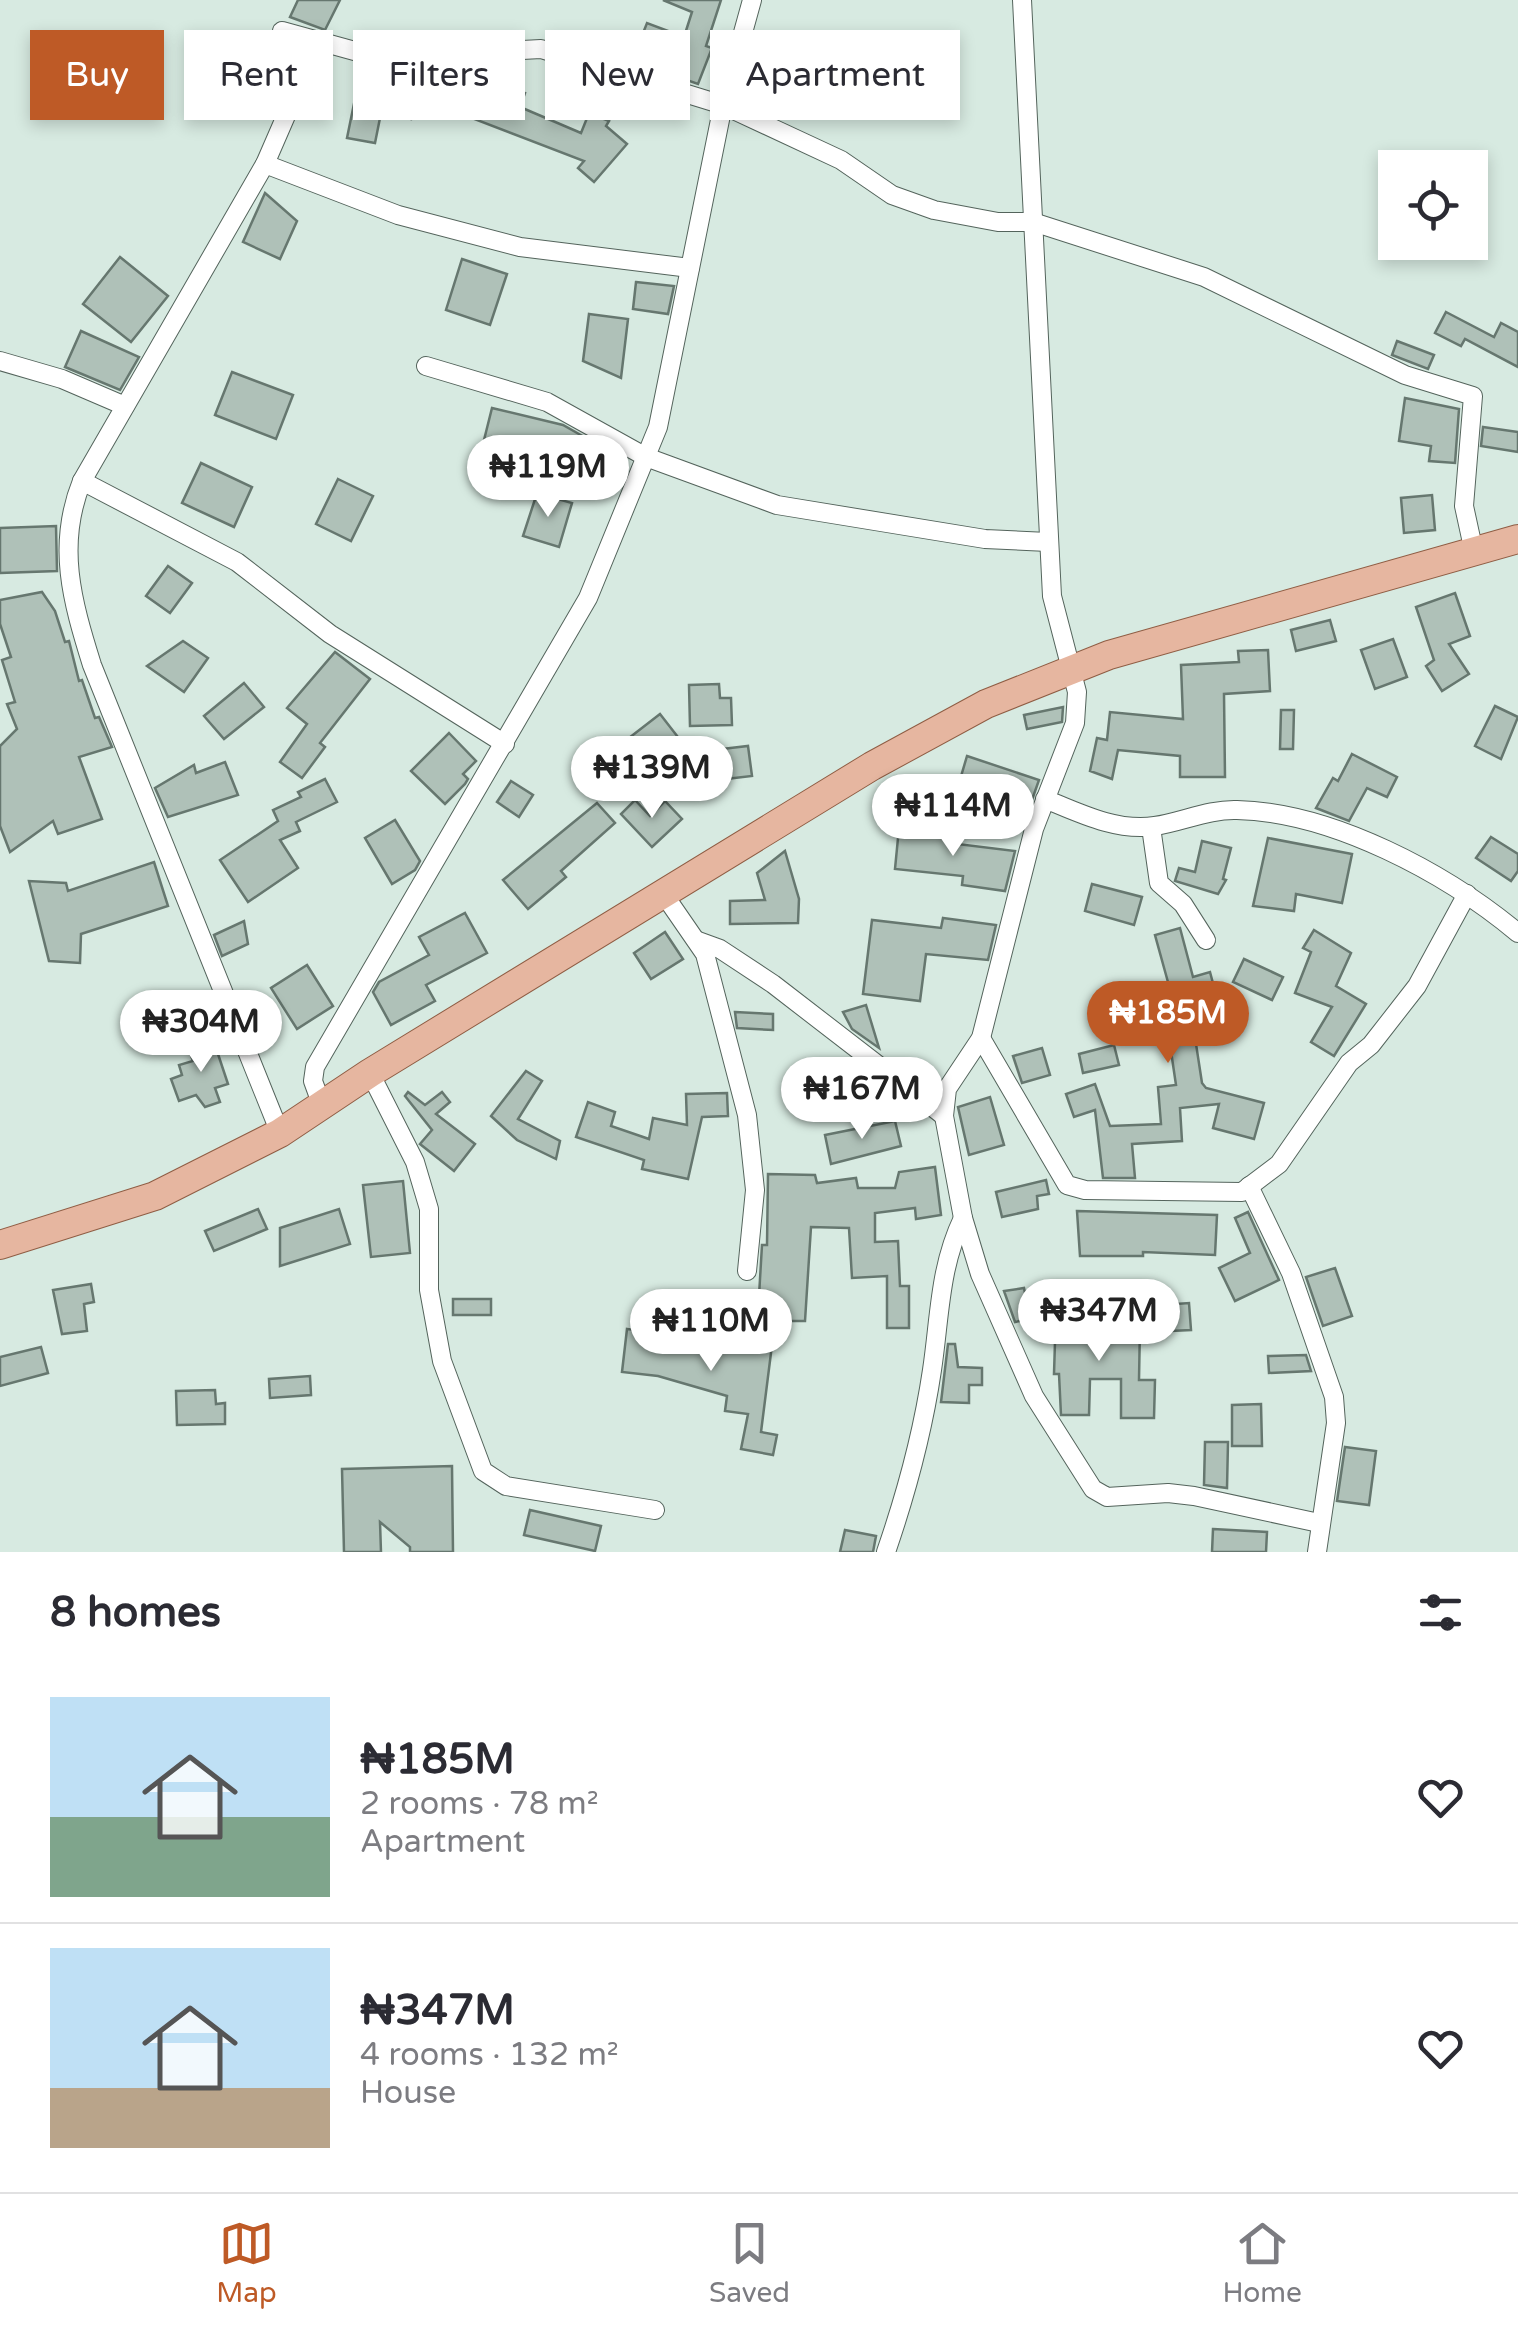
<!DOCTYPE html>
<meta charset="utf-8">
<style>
:root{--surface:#fff;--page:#f7f7f7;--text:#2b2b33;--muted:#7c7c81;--line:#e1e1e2;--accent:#be5a26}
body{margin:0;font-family:"Varela Round",sans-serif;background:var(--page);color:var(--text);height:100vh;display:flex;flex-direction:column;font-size:38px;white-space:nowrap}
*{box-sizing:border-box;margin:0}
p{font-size:32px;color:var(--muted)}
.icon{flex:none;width:55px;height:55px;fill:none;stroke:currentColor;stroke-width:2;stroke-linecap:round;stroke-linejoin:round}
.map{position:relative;height:1552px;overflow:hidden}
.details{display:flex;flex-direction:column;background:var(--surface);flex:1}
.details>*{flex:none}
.banner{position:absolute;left:30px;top:30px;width:1000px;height:90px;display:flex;gap:20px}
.controls{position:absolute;left:1378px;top:150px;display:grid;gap:20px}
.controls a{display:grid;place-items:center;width:110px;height:110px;border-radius:0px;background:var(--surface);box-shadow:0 5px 15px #0003;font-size:50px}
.price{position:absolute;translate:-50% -85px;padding:0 22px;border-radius:35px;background:#fff;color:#222;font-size:32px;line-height:65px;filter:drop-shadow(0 2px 5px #0008)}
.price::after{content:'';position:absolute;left:50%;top:60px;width:30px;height:22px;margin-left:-15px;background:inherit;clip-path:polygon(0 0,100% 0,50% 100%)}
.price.selected{background:var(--accent);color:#fff}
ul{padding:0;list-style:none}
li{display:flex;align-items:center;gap:30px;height:250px;padding:0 50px}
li+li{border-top:2px solid var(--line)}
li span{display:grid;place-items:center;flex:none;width:280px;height:200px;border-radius:0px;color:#555}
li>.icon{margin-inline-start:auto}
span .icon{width:120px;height:120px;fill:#fffc;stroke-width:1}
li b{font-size:42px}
h2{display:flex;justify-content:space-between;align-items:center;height:120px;padding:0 50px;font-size:42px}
.pill{padding:0 35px;border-radius:0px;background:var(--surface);box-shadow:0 5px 15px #0003;font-size:35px;line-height:90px}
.pill.selected{background:var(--accent);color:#fff}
.menu{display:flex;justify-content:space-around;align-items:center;height:140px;border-top:2px solid var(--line);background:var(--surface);font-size:28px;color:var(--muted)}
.menu a{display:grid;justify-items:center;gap:5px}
.menu .selected{color:var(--accent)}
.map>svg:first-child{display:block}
.building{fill:#afc1b8;stroke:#66776f;stroke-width:2.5}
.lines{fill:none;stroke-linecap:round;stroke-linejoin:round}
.minor-casing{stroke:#54645c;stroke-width:20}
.primary-casing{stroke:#8f5d44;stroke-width:30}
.minor{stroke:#fff;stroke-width:18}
.primary{stroke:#e6b6a0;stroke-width:28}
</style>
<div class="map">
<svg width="1518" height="1552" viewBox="0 0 1518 1552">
<rect width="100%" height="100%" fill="#d7eae1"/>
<g class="building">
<polygon points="298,0 340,0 325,30 290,17"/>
<polygon points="663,0 721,0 706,46 712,48 698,84 632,61 647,23 684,37 692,12"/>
<polygon points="474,75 525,93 520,107 581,133 589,113 609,121 606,126 627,144 594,182 578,168 584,161 446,108 442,117 413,106 411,119 381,113 375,143 347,138 356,94 386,100 390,78 428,86 429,79 467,95"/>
<polygon points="265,193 297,221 280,259 243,242"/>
<polygon points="120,257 168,296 131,342 83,304"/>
<polygon points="462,259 507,274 490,325 446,310"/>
<polygon points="636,282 674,286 668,314 633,309"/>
<polygon points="1446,312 1494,337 1501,323 1518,332 1518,367 1465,339 1461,346 1435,333"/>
<polygon points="589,314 628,319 621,378 583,361"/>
<polygon points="81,331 139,357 120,390 65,367"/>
<polygon points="1397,341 1434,355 1428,369 1392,355"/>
<polygon points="232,372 293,395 276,439 215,415"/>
<polygon points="1405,398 1459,409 1455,463 1429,461 1431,446 1399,441"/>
<polygon points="492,408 563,425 586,438 577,475 481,452"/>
<polygon points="1483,427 1518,432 1518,452 1481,446"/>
<polygon points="201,463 252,487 234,527 182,503"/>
<polygon points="338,479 373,496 351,541 316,524"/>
<polygon points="537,493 572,503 559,547 523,536"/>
<polygon points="1432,495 1435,530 1404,533 1401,498"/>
<polygon points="56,526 57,571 0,573 0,528"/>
<polygon points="168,566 192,583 170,613 146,596"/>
<polygon points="42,592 55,611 65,642 69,641 79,681 82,680 95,718 99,717 112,747 79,757 102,819 58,834 53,821 10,852 0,826 0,746 17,729 7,704 15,702 2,660 11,657 0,624 0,600"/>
<polygon points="1455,593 1470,636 1449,644 1469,674 1442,691 1426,666 1434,660 1416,607"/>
<polygon points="1330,620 1336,641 1296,651 1291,630"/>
<polygon points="1393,639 1407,677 1375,689 1361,650"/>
<polygon points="183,641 208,658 184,692 147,666"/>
<polygon points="1268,650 1270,691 1224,694 1225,777 1180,777 1180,756 1118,750 1112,779 1090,771 1097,738 1107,740 1110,712 1183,719 1181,665 1239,662 1238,651"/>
<polygon points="335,652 370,679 320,743 325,747 302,778 280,762 307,724 287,708"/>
<polygon points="244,683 264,707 224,739 204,716"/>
<polygon points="719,684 720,698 731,698 732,725 690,726 689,685"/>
<polygon points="1495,706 1518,717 1501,759 1475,746"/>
<polygon points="1063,707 1062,722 1027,729 1024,715"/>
<polygon points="1281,710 1294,710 1293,749 1280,749"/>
<polygon points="660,714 681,741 642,772 648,780 635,792 616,770 639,751 629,738"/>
<polygon points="449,733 476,761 463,774 468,779 465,784 445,804 411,771"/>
<polygon points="748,746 752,776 717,780 713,750"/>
<polygon points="1352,754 1397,777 1387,797 1367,788 1349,821 1316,808 1333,778 1338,781"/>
<polygon points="967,756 1039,780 1027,814 957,790"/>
<polygon points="225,762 238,795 168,817 155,788 194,765 196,773"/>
<polygon points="325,779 337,802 296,822 300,831 280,840 298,868 248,902 220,860 278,821 273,810 301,797 298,792"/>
<polygon points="511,781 533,795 519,817 497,802"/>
<polygon points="635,800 650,816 665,801 682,819 652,847 621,814"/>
<polygon points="597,803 615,823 561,871 566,877 528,909 503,880"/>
<polygon points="395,820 420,861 415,870 392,884 365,838"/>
<polygon points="899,828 958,835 957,844 1015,851 1005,891 962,885 963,876 895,869"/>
<polygon points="1491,837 1518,854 1518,871 1511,881 1476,858"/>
<polygon points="1268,838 1352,854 1342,903 1296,894 1294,911 1253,906"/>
<polygon points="1202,841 1231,848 1223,879 1226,880 1218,894 1175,881 1179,868 1195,872"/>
<polygon points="785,851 799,899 798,923 730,924 730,901 765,900 757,873"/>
<polygon points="154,862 168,906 81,934 80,963 49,961 29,881 66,883 68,891"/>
<polygon points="1092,884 1142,897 1134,925 1085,911"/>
<polygon points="465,913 487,953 426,985 435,1001 391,1025 373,992 379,982 429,955 419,937"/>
<polygon points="943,918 996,925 988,960 926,954 920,1001 863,994 872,920 941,928"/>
<polygon points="244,921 248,944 222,956 214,935"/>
<polygon points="1180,928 1193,977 1210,972 1220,1010 1192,1018 1202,1083 1206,1088 1264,1103 1254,1139 1213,1128 1219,1104 1180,1108 1182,1141 1132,1144 1135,1178 1103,1178 1095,1110 1074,1117 1066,1094 1095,1084 1110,1126 1161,1124 1158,1087 1176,1085 1167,1024 1115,1035 1109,1006 1171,993 1155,935"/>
<polygon points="1314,930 1351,953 1336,986 1366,1004 1334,1056 1311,1042 1332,1007 1295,993 1311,952 1303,948"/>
<polygon points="665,932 683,959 651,979 634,953"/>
<polygon points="1244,959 1283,977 1272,1000 1233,982"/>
<polygon points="307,965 333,1006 297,1029 271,988"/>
<polygon points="866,1005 879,1048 852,1029 843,1012"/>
<polygon points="735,1012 773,1014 773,1030 737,1028"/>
<polygon points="213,1039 228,1084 215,1088 220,1102 205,1107 196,1095 179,1101 171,1079 182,1075 179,1065 193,1061 188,1047"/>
<polygon points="1114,1045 1119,1065 1083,1073 1079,1054"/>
<polygon points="1042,1048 1050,1075 1022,1083 1013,1056"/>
<polygon points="526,1071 542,1081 518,1119 560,1141 556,1159 517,1140 491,1116"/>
<polygon points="408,1092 425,1105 442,1092 450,1102 436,1114 475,1144 454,1171 420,1144 432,1130 405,1096"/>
<polygon points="727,1093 728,1116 702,1117 688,1179 642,1169 644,1160 576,1137 588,1102 615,1112 611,1126 649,1139 653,1118 687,1125 686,1094"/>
<polygon points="990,1097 1004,1145 969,1155 958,1107"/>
<polygon points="895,1121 901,1146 831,1164 825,1135"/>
<polygon points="935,1167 941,1215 916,1219 915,1208 875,1213 875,1242 898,1241 900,1286 909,1286 909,1328 887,1328 887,1276 852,1278 849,1228 811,1227 805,1321 749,1321 748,1296 759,1296 762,1245 767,1245 768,1174 815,1175 817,1183 856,1178 858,1188 895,1188 899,1172"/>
<polygon points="1046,1180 1049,1194 1037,1196 1038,1209 1002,1217 996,1192"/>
<polygon points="403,1181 410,1253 371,1257 363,1185"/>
<polygon points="258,1209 267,1229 214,1251 205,1231"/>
<polygon points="339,1209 350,1244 280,1266 280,1228"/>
<polygon points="1077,1211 1217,1215 1215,1255 1143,1252 1143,1256 1080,1256"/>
<polygon points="1248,1212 1279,1280 1235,1301 1219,1268 1250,1253 1235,1218"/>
<polygon points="1335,1268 1352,1316 1323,1326 1306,1277"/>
<polygon points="91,1284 94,1302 84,1304 87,1331 62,1334 53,1290"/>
<polygon points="1024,1288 1030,1319 1015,1322 1004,1291"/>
<rect x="453" y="1299" width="38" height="16"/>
<polygon points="1189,1303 1191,1330 1149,1332 1148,1306"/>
<polygon points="1056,1310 1095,1311 1095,1325 1140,1325 1139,1380 1155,1380 1154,1418 1121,1418 1121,1379 1090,1379 1089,1415 1061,1415 1059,1374 1054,1374"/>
<polygon points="627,1329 663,1333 661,1346 723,1338 772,1345 761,1432 777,1435 773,1455 741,1449 748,1414 725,1411 727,1396 658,1376 622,1372"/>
<polygon points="948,1344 955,1344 958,1367 982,1368 982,1385 969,1385 969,1403 941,1402"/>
<polygon points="41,1347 48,1373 0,1386 0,1357"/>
<polygon points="1306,1355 1311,1371 1269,1373 1268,1356"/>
<polygon points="310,1376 311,1395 270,1398 269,1379"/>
<polygon points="215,1390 216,1404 225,1403 225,1424 177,1425 176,1391"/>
<polygon points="1261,1404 1262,1446 1232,1446 1232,1405"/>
<polygon points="1205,1442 1228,1442 1227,1488 1204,1485"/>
<polygon points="1345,1447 1376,1451 1369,1505 1337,1501"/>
<polygon points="452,1466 453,1552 410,1552 410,1547 380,1522 381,1552 344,1552 342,1469"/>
<polygon points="530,1510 601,1526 595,1551 524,1535"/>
<polygon points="1213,1529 1267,1532 1266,1552 1212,1552"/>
<polygon points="845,1530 876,1536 873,1552 840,1552"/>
</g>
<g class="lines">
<defs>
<g id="minor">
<polyline points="1022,0 1052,596 1077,692 1075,723 1034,829 981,1038 947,1089 944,1116 963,1218 980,1274 1034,1396 1093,1489 1107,1497 1168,1493 1194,1496 1319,1523"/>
<polyline points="282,31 380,58 541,49 723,105 841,160 892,195 934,210 998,222 1033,222 1204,277 1405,375 1473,396 1464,506 1474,552"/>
<polyline points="265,164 398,215 520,247 690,268"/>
<polyline points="0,361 62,379 125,406"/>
<polyline points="426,366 547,402 646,457 777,505 985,539 1048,542"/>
<polyline points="82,481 237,562 330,634 505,744"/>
<path d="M1045,799C1079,813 1117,832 1155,826C1182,822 1209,809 1237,810C1332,812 1446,873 1518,933"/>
<polyline points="1151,827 1159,883 1183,904 1206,940"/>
<polyline points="665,896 705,954 747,1115 755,1190 747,1271"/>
<polyline points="698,941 720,949 773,984 944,1116"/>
<polyline points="981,1038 1067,1185 1085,1190 1242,1192 1279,1164 1349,1063 1371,1045 1417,986 1467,894"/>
<polyline points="370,1073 415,1162 429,1209 429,1290 442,1361 483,1471 506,1486 655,1510"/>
<polyline points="321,1103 313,1081 315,1067 588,598 658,427 723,105 752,0"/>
<path d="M280,1133L92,665C72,601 56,545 82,481L265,164L318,42"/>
<polyline points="1249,1186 1291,1273 1334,1397 1336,1423 1317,1552"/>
<path d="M886,1552C906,1494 923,1431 932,1370C940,1317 939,1268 963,1218"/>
</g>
<polyline id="primary" points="0,1245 155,1196 280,1133 370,1073 872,766 986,704 1109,655 1518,539"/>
</defs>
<use href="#minor" class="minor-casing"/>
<use href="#primary" class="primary-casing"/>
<use href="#minor" class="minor"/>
<use href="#primary" class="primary"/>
</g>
</svg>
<div class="controls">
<a><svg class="icon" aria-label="locate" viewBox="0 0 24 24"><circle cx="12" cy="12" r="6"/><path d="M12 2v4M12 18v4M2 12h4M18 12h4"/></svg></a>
</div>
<b class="price" style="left:548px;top:520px">₦119M</b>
<b class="price" style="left:652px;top:821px">₦139M</b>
<b class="price" style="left:953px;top:859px">₦114M</b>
<b class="price selected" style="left:1168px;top:1066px">₦185M</b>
<b class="price" style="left:201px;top:1075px">₦304M</b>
<b class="price" style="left:862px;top:1142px">₦167M</b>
<b class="price" style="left:1099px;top:1364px">₦347M</b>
<b class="price" style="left:711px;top:1374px">₦110M</b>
<div class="banner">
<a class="pill selected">Buy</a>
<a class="pill">Rent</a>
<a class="pill">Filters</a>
<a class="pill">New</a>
<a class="pill">Apartment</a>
</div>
</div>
<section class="details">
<h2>8 homes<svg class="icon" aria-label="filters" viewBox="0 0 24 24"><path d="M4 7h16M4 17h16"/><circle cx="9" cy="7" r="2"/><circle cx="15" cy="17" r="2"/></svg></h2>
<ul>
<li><span style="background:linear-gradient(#bfe0f5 60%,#7fa58c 0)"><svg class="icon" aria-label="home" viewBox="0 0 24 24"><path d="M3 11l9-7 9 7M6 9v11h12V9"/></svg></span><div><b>₦185M</b><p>2 rooms · 78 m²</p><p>Apartment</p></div><svg class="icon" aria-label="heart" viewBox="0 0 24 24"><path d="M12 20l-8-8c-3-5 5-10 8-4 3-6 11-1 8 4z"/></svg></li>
<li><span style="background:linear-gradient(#bfe0f5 70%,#b9a48a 0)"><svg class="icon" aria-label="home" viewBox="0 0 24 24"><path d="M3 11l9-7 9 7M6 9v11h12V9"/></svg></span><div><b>₦347M</b><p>4 rooms · 132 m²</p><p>House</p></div><svg class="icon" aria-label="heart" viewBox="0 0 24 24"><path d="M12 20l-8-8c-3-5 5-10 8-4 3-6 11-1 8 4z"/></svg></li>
</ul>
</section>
<nav class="menu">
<a class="selected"><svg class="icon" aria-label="map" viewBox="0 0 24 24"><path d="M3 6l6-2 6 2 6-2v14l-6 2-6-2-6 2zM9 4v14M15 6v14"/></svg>Map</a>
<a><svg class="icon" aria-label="saved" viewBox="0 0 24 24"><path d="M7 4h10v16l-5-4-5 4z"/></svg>Saved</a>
<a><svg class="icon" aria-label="home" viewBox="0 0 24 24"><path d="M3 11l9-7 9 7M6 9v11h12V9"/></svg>Home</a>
</nav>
